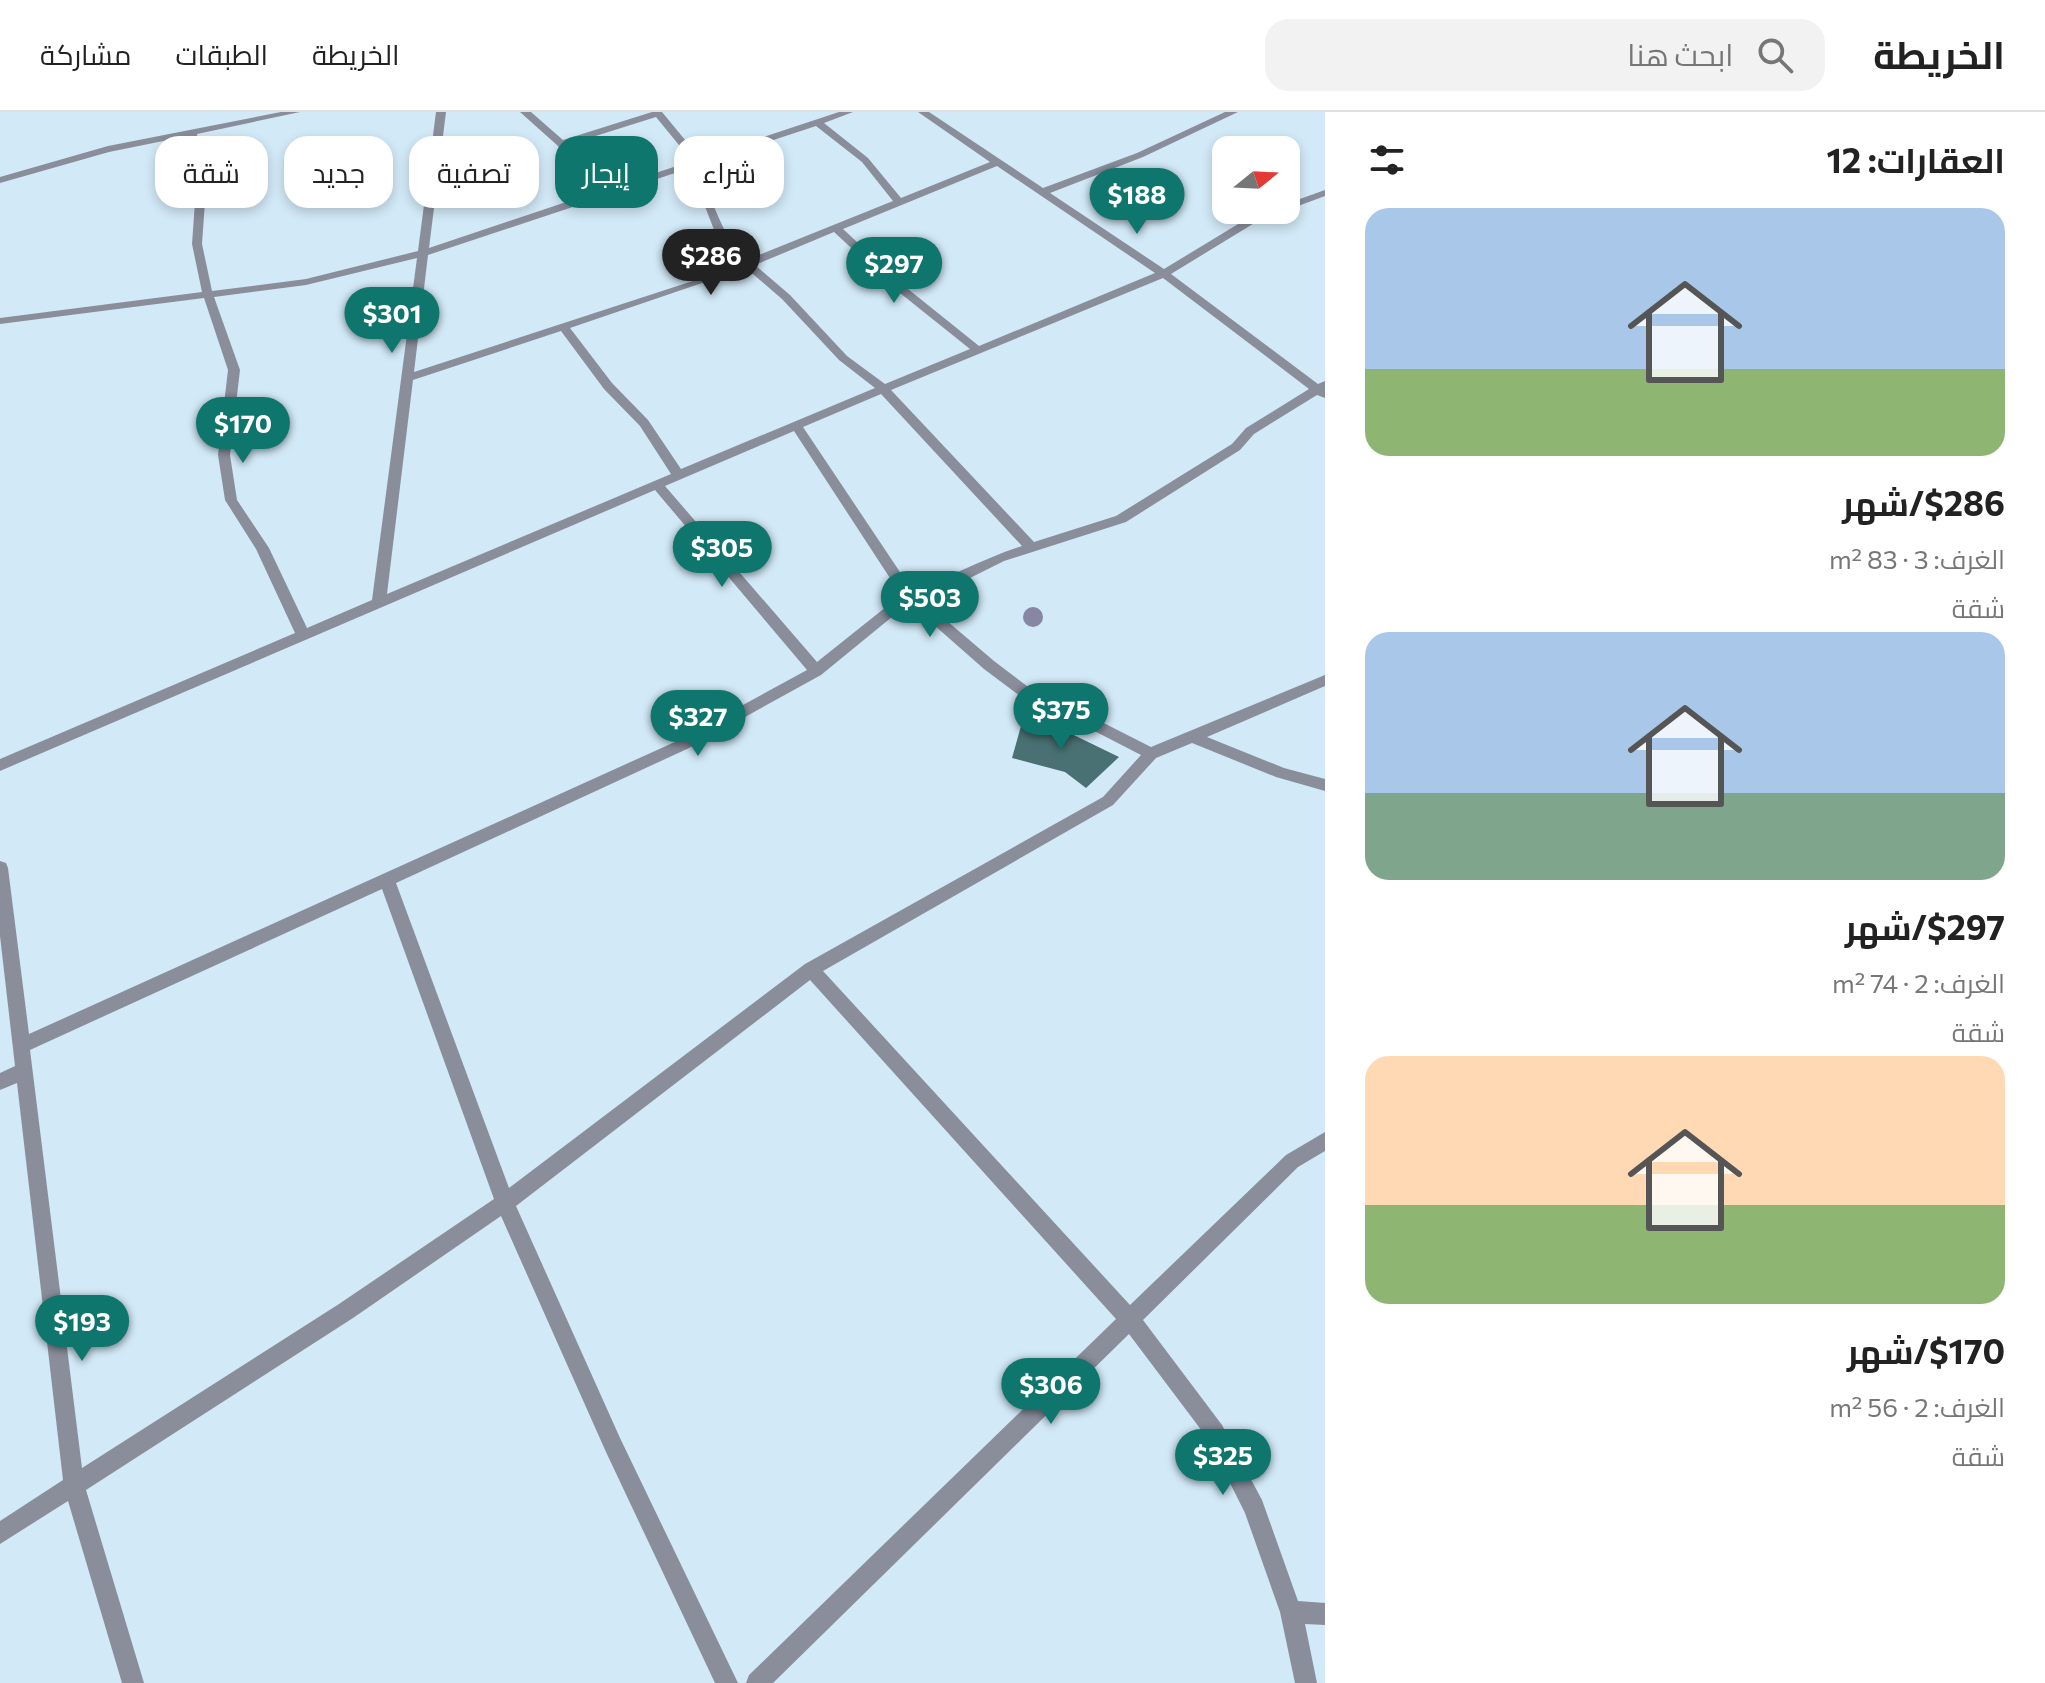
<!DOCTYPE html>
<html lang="ar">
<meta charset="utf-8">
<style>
:root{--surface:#fff;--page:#f2f2f2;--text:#222;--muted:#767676;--line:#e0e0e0;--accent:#0f766e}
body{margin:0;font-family:Commissioner,Cairo,sans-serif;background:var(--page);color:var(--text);direction:rtl;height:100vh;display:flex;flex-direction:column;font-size:30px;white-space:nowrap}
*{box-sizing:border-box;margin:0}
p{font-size:26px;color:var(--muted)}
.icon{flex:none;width:44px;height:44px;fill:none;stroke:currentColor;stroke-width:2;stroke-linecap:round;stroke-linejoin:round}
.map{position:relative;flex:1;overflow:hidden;direction:ltr}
.panel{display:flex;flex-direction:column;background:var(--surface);width:720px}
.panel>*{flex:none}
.banner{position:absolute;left:24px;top:24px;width:760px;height:72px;direction:rtl;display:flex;gap:16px}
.needle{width:52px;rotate:72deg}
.tools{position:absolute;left:1212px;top:24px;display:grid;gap:16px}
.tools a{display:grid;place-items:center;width:88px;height:88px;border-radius:16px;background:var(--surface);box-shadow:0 4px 12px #0003;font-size:40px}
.price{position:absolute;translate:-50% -68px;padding:0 18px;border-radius:28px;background:var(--accent);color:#fff;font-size:26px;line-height:52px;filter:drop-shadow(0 2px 4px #0008)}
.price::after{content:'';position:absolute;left:50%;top:48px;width:24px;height:18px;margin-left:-12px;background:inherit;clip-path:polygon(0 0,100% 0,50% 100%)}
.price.selected{background:#222;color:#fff}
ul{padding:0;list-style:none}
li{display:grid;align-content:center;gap:16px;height:424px;padding:0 40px}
li span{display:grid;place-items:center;height:248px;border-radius:24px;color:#555}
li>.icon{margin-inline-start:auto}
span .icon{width:144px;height:144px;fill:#fffc;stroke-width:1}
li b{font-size:34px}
h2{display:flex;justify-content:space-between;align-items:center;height:96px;padding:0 40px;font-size:34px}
.pill{padding:0 28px;border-radius:24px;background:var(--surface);box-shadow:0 4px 12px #0003;font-size:28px;line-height:72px}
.pill.selected{background:var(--accent);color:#fff}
header{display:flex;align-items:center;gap:48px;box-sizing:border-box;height:112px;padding:0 40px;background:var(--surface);border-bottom:2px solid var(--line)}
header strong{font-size:38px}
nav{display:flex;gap:44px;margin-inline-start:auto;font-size:28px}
.search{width:560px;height:72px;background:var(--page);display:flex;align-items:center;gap:20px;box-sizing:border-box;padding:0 28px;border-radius:24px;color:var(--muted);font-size:30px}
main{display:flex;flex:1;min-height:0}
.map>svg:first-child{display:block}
.building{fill:#497173}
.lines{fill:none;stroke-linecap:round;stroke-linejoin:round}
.minor{fill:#8a8e9b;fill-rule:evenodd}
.tree{fill:#8786a3}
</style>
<header>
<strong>الخريطة</strong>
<div class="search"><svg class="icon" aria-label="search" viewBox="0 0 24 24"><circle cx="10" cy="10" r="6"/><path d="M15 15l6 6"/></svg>ابحث هنا</div>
<nav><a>الخريطة</a><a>الطبقات</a><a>مشاركة</a></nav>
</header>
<main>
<section class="panel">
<h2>العقارات: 12<svg class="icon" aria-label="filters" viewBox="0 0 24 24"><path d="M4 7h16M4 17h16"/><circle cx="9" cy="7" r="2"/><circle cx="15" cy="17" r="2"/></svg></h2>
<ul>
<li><span style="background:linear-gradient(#a9c7e8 65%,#8fb573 0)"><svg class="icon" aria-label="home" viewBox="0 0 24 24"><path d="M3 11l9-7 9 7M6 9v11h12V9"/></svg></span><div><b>$286/شهر</b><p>الغرف: 3 · 83 m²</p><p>شقة</p></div></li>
<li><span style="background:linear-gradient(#a9c7e8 65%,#7fa58c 0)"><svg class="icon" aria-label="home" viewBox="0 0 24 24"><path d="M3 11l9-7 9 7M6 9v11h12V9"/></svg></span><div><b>$297/شهر</b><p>الغرف: 2 · 74 m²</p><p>شقة</p></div></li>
<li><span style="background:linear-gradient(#ffd9b3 60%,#8fb573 0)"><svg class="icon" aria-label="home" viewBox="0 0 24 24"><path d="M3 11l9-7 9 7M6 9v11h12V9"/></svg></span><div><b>$170/شهر</b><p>الغرف: 2 · 56 m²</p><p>شقة</p></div></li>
</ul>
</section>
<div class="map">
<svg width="1325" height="1571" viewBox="0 0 1325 1571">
<rect width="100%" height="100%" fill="#d2e9f7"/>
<polygon class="building" points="1025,600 1046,615 1049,611 1119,645 1086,676 1065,660 1012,646"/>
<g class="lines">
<g class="minor">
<path d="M281,0H300L197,22L206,76L202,132L212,179L306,167L418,139L436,0H446L429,136L596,80L558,34L520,0H531L563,28L652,0H662L700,46L839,0H853L824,11L868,46L901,86L990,50L918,0H929L1043,76L1137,41L1225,0H1238L1143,45L1050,81L1164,157L1253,103L1267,98H1282L1261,107L1171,162L1318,272L1325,269V286L1317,283L1254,322L1240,338L1126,410L1004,449L954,474L920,486L994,549L1056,596L1080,599L1151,635L1325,563V574L1207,625L1284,656L1325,667V679L1276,665L1192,631L1156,646L1113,693L823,859L1130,1193L1286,1043L1325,1020V1039L1298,1055L1143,1208L1222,1313L1262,1388L1298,1489L1325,1491V1513L1305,1512L1317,1571H1295L1280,1500L1245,1401L1208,1327L1129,1222L773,1571H746L749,1563L1116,1207L810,868L516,1094L620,1326L738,1571H715L606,1340L501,1104L353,1206L86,1378L144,1571H122L68,1389L0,1432V1409L63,1368L17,971L0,978V961L15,954L0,824V749L6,751L8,756L29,922L677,629L807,558L655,378L0,659V647L295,521L256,437L225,388L218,343L228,258L204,186L0,212V206L202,180L192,132L196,76L188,24L109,40L0,71V65L108,34ZM656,5L692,49L604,78L567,33ZM816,14L862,50L893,89L749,147C724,127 722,110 708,82C704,73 696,64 689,56ZM997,54L1155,161L979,234L908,177L843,117ZM681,59C686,65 693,72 697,79C715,110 709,124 740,151L708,164L414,260L428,143ZM834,120L900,181L970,237L885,272L847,244L790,183L755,153ZM417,146L372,488L307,516L269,436L237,388L230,343L240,258L214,185L306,173ZM746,156L782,187L839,248L875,276L681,357L648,308L612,271L570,216ZM1163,166L1309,277L1246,316L1232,332L1116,404L1034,430L891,278ZM561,219L604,277L640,314L671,362L387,482L413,268ZM881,282L1022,434C984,446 950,466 912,478L803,315ZM794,319L901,483L817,550L665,374ZM909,491L984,557L1048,605L1073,608L1141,643L1103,685L805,852L509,1076L396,771L687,637L821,563ZM382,777L494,1087L339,1192L82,1356L30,938Z"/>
<polygon points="1325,78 1325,84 1290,97 1286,98 1286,92"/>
</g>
</g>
<circle class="tree" cx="1033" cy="505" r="10"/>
</svg>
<div class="tools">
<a><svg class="needle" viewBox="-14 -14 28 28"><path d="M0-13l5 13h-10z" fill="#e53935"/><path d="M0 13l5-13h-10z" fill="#767676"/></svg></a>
</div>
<b class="price" style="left:1137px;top:124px">$188</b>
<b class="price selected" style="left:711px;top:185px">$286</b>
<b class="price" style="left:894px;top:193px">$297</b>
<b class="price" style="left:392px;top:243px">$301</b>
<b class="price" style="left:243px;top:353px">$170</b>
<b class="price" style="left:722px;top:477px">$305</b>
<b class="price" style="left:930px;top:527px">$503</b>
<b class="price" style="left:1061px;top:639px">$375</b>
<b class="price" style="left:698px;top:646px">$327</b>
<b class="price" style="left:82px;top:1251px">$193</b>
<b class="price" style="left:1051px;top:1314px">$306</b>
<b class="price" style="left:1223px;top:1385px">$325</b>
<div class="banner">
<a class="pill">شراء</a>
<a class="pill selected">إيجار</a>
<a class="pill">تصفية</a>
<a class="pill">جديد</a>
<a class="pill">شقة</a>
</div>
</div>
</main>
